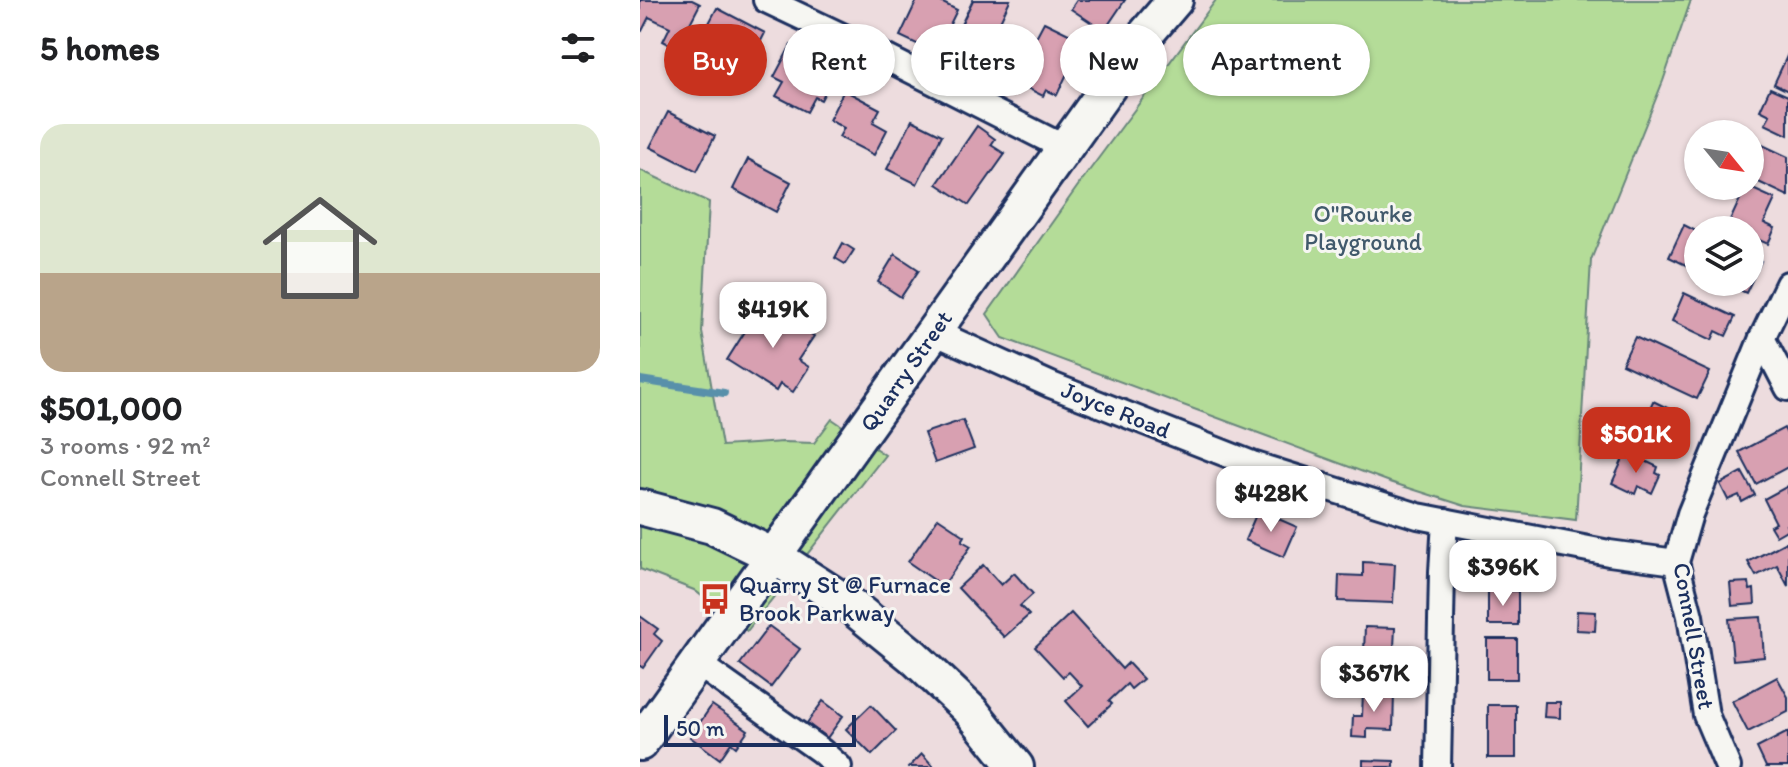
<!DOCTYPE html>
<meta charset="utf-8">
<style>
:root{--surface:#fff;--page:#f2f2f2;--text:#202124;--muted:#757577;--line:#e0e0e0;--accent:#c8321e}
body{margin:0;font-family:Itim,sans-serif;background:var(--page);color:var(--text);height:100vh;display:flex;flex-direction:column;font-size:30px;white-space:nowrap}
*{box-sizing:border-box;margin:0}
p{font-size:26px;color:var(--muted)}
.icon{flex:none;width:44px;height:44px;fill:none;stroke:currentColor;stroke-width:2;stroke-linecap:round;stroke-linejoin:round}
.map{position:relative;flex:1;overflow:hidden}
.panel{display:flex;flex-direction:column;background:var(--surface);width:640px}
.panel>*{flex:none}
.guide{position:absolute;left:24px;top:24px;width:760px;height:72px;display:flex;gap:16px}
.needle{width:52px;rotate:120deg}
.controls{position:absolute;left:1044px;top:120px;display:grid;gap:16px}
.controls a{display:grid;place-items:center;width:80px;height:80px;border-radius:50%;background:var(--surface);box-shadow:0 2px 6px #0004;font-size:40px}
.scale{position:absolute;left:24px;bottom:20px;width:192px;box-sizing:border-box;padding-left:8px;border:4px solid #1b2f5e;border-top:0;font-size:22px;line-height:28px;white-space:nowrap;color:#1b2f5e;-webkit-text-stroke:6px #f6f6f2;paint-order:stroke}
.price{position:absolute;translate:-50% -68px;padding:0 18px;border-radius:16px;background:#fff;color:#222;font-size:26px;line-height:52px;filter:drop-shadow(0 2px 4px #0008)}
.price::after{content:'';position:absolute;left:50%;top:48px;width:24px;height:18px;margin-left:-12px;background:inherit;clip-path:polygon(0 0,100% 0,50% 100%)}
.price.active{background:var(--accent);color:#fff}
ul{padding:0;list-style:none}
li{display:grid;align-content:center;gap:16px;height:424px;padding:0 40px}
li+li{border-top:2px solid var(--line)}
li span{display:grid;place-items:center;height:248px;border-radius:24px;color:#555}
li>.icon{margin-inline-start:auto}
span .icon{width:144px;height:144px;fill:#fffc;stroke-width:1}
li b{font-size:34px}
h2{display:flex;justify-content:space-between;align-items:center;height:96px;padding:0 40px;font-size:34px}
.tag{padding:0 28px;border-radius:36px;background:var(--surface);box-shadow:0 2px 6px #0004;font-size:28px;line-height:72px}
.tag.active{background:var(--accent);color:#fff}
main{display:flex;flex:1;min-height:0}
.map>svg:first-child{display:block}
.green{fill:#b4dc98;stroke:#68867b;stroke-width:2}
.lines{fill:none;stroke-linecap:round;stroke-linejoin:round}
.stream{stroke:#5890aa;stroke-width:8}
.building{fill:#d8a0b1;stroke:#1b2f5e;stroke-width:2}
.minor-casing{stroke:#1b2f5e;stroke-width:30}
.secondary-casing{stroke:#1b2f5e;stroke-width:40}
.minor{stroke:#f6f6f2;stroke-width:24}
.secondary{stroke:#f6f6f2;stroke-width:34}
.labels{text-anchor:middle;stroke-width:6;stroke-linejoin:round;paint-order:stroke}
.park-label{font-size:24px;fill:#415a6c;stroke:#f6f6f2}
.street-label{font-size:24px;fill:#1b2f5e;stroke:#f6f6f2}
.poi-label{font-size:24px;fill:#1b2f5e;stroke:#f6f6f2;text-anchor:start}
</style>
<main>
<section class="panel">
<h2>5 homes<svg class="icon" aria-label="filters" viewBox="0 0 24 24"><path d="M4 7h16M4 17h16"/><circle cx="9" cy="7" r="2"/><circle cx="15" cy="17" r="2"/></svg></h2>
<ul>
<li><span style="background:linear-gradient(#dfe7d0 60%,#b9a48a 0)"><svg class="icon" aria-label="home" viewBox="0 0 24 24"><path d="M3 11l9-7 9 7M6 9v11h12V9"/></svg></span><div><b>$501,000</b><p>3 rooms · 92 m²</p><p>Connell Street</p></div></li>
</ul>
</section>
<div class="map">
<svg width="1148" height="767" viewBox="0 0 1148 767">
<rect width="100%" height="100%" fill="#eddcde"/>
<filter id="ink" filterUnits="userSpaceOnUse"><feTurbulence type="fractalNoise" baseFrequency=".0125" numOctaves="2"/><feDisplacementMap in="SourceGraphic" scale="16" xChannelSelector="R" yChannelSelector="G"/><feConvolveMatrix kernelMatrix="1 2 1 2 8 2 1 2 1" color-interpolation-filters="sRGB"/></filter>
<g filter="url(#ink)">
<g class="green">
<polygon points="576,0 1051,0 1023,81 951,260 936,520 825,506 750,482 363,338 347,314 440,183"/>
<polygon points="0,170 69,202 62,332 82,446 143,442 174,443 192,419 245,455 107,631 54,590 0,569"/>
</g>
<g class="lines">
<polyline class="stream" points="0,380 84,393"/>
</g>
<g class="building">
<polygon points="0,0 52,0 60,4 46,31 53,34 44,52 23,41 30,27 9,17 2,31 0,30"/>
<polygon points="277,0 297,0 317,10 296,53 260,36"/>
<polygon points="333,0 370,0 341,62 323,53 328,43 315,37"/>
<polygon points="437,0 485,0 464,31 431,9"/>
<polygon points="77,8 125,33 102,79 62,58 69,45 60,40"/>
<polygon points="404,22 437,38 428,56 434,59 417,95 406,90 403,96 375,82 378,74 371,70 388,36 395,39"/>
<polygon points="151,45 197,69 181,100 175,97 167,112 136,96 144,82 134,77"/>
<polygon points="1148,54 1148,91 1134,84"/>
<polygon points="1130,88 1148,96 1148,135 1125,124 1130,115 1120,110"/>
<polygon points="204,90 240,109 233,122 247,130 234,155 199,137 204,128 189,120"/>
<polygon points="28,112 75,136 57,171 10,147"/>
<polygon points="272,120 302,135 277,184 247,169"/>
<polygon points="337,126 355,139 351,145 365,154 329,205 297,184"/>
<polygon points="1116,142 1148,157 1148,196 1110,178 1110,155"/>
<polygon points="108,159 151,182 136,212 93,189"/>
<polygon points="1106,186 1135,199 1124,223 1135,228 1128,244 1110,236 1110,230 1098,230 1088,225"/>
<polygon points="1044,225 1058,232 1058,271 1029,257"/>
<polygon points="203,243 214,250 205,264 195,258"/>
<polygon points="255,254 279,270 261,297 238,282"/>
<polygon points="1110,256 1121,261 1106,293 1082,282 1110,282"/>
<polygon points="1044,293 1095,317 1086,336 1076,331 1072,340 1032,321"/>
<polygon points="123,303 174,336 158,360 169,367 153,392 140,384 136,391 87,360"/>
<polygon points="995,337 1070,372 1057,399 982,364"/>
<polygon points="1013,401 1048,418 1044,427 1051,430 1045,442 1039,439 1034,448 979,422 986,408 1006,417"/>
<polygon points="323,420 334,449 295,463 284,433"/>
<polygon points="1144,428 1148,436 1148,467 1116,484 1099,452"/>
<polygon points="986,452 1018,467 1016,473 1020,475 1012,493 998,486 995,494 972,483"/>
<polygon points="1102,472 1115,495 1102,502 1099,495 1088,500 1080,484"/>
<polygon points="1148,486 1148,524 1146,525 1148,529 1136,536 1130,526 1136,523 1124,499"/>
<polygon points="618,510 657,527 644,557 605,540"/>
<polygon points="298,518 325,536 322,541 331,546 303,586 268,562"/>
<polygon points="1146,542 1148,547 1148,586 1137,565 1116,576 1108,562"/>
<polygon points="723,562 755,564 753,603 698,601 699,575 723,576"/>
<polygon points="343,565 361,585 374,573 393,594 380,606 389,615 364,637 318,588"/>
<polygon points="1109,582 1110,590 1114,589 1115,604 1092,606 1090,583"/>
<polygon points="848,590 878,591 878,625 848,625"/>
<polygon points="937,611 956,612 955,631 936,630"/>
<polygon points="431,613 482,669 488,663 503,679 491,689 487,684 469,701 472,704 448,726 426,701 442,686 429,672 423,677 395,647"/>
<polygon points="0,616 18,629 14,634 22,641 3,668 0,666"/>
<polygon points="1121,617 1124,657 1093,660 1089,619"/>
<polygon points="129,626 160,649 131,687 100,664"/>
<polygon points="725,627 755,628 753,666 730,665 729,673 711,672 712,651 724,652"/>
<rect x="847" y="639" width="30" height="40"/>
<polygon points="1137,677 1148,697 1148,712 1108,732 1092,701"/>
<polygon points="723,693 754,694 753,730 727,729 727,738 712,737 713,716 722,716"/>
<polygon points="183,701 203,716 187,738 167,723"/>
<polygon points="905,702 920,702 920,718 904,717"/>
<polygon points="72,705 108,730 96,747 91,743 80,759 50,737"/>
<polygon points="231,705 256,731 232,755 206,729"/>
<rect x="848" y="705" width="28" height="53"/>
<polygon points="1148,732 1148,767 1126,767 1117,748"/>
<polygon points="282,754 294,767 269,767"/>
<polygon points="723,760 754,761 754,767 723,767"/>
</g>
<g class="lines">
<defs>
<g id="minor">
<polyline points="126,0 223,46 425,148"/>
<polyline points="294,332 411,385 612,464 778,516 969,553 1036,562"/>
<polyline points="1122,338 1148,388"/>
<polyline points="57,663 181,751 199,767"/>
<polyline points="798,767 802,572 805,521"/>
<polyline points="1088,767 1066,715 1050,616 1036,562 1050,514 1122,338 1148,284"/>
</g>
<g id="secondary">
<polyline points="0,507 72,526 134,556 210,605 274,657 331,711 376,767"/>
<polyline points="0,743 506,34 535,0"/>
</g>
</defs>
<use href="#minor" class="minor-casing"/>
<use href="#secondary" class="secondary-casing"/>
<use href="#minor" class="minor"/>
<use href="#secondary" class="secondary"/>
</g>
</g>
<defs>
<symbol id="bus-bare" viewBox="-9 -9 18 18"><path d="M-5-6H5V4H4V6H2V4H-2V6H-4V4H-5ZM-3.5-4V0h7V-4ZM-3.5 1.2v1.5H-2V1.2ZM2 1.2v1.5H3.5V1.2Z" fill="#c8321e" stroke="#f6f6f2" stroke-width="2.5" paint-order="stroke"/></symbol>
</defs>
<g fill-rule="evenodd">
<use href="#bus-bare" x="53" y="577" width="44" height="44"/>
</g>
<g class="labels">
<g class="park-label">
<text x="723" y="222">O"Rourke<tspan x="723" dy="28">Playground</tspan></text>
</g>
<g class="street-label">
<text transform="translate(266 371) rotate(-55)" y="8">Quarry Street</text>
<text transform="translate(476 410) rotate(22)" y="8">Joyce Road</text>
<text transform="translate(1054 636) rotate(80)" y="8">Connell Street</text>
</g>
<g class="poi-label">
<text x="99" y="593">Quarry St @ Furnace<tspan x="99" dy="28">Brook Parkway</tspan></text>
</g>
</g>
</svg>
<div class="controls">
<a><svg class="needle" viewBox="-14 -14 28 28"><path d="M0-13l5 13h-10z" fill="#e53935"/><path d="M0 13l5-13h-10z" fill="#757577"/></svg></a>
<a><svg class="icon" aria-label="layers" viewBox="0 0 24 24"><path d="M12 4l9 5-9 5-9-5zM3 14l9 5 9-5"/></svg></a>
</div>
<div class="scale">50 m</div>
<b class="price" style="left:133px;top:350px">$419K</b>
<b class="price active" style="left:996px;top:475px">$501K</b>
<b class="price" style="left:631px;top:534px">$428K</b>
<b class="price" style="left:863px;top:608px">$396K</b>
<b class="price" style="left:734px;top:714px">$367K</b>
<div class="guide">
<a class="tag active">Buy</a>
<a class="tag">Rent</a>
<a class="tag">Filters</a>
<a class="tag">New</a>
<a class="tag">Apartment</a>
</div>
</div>
</main>
